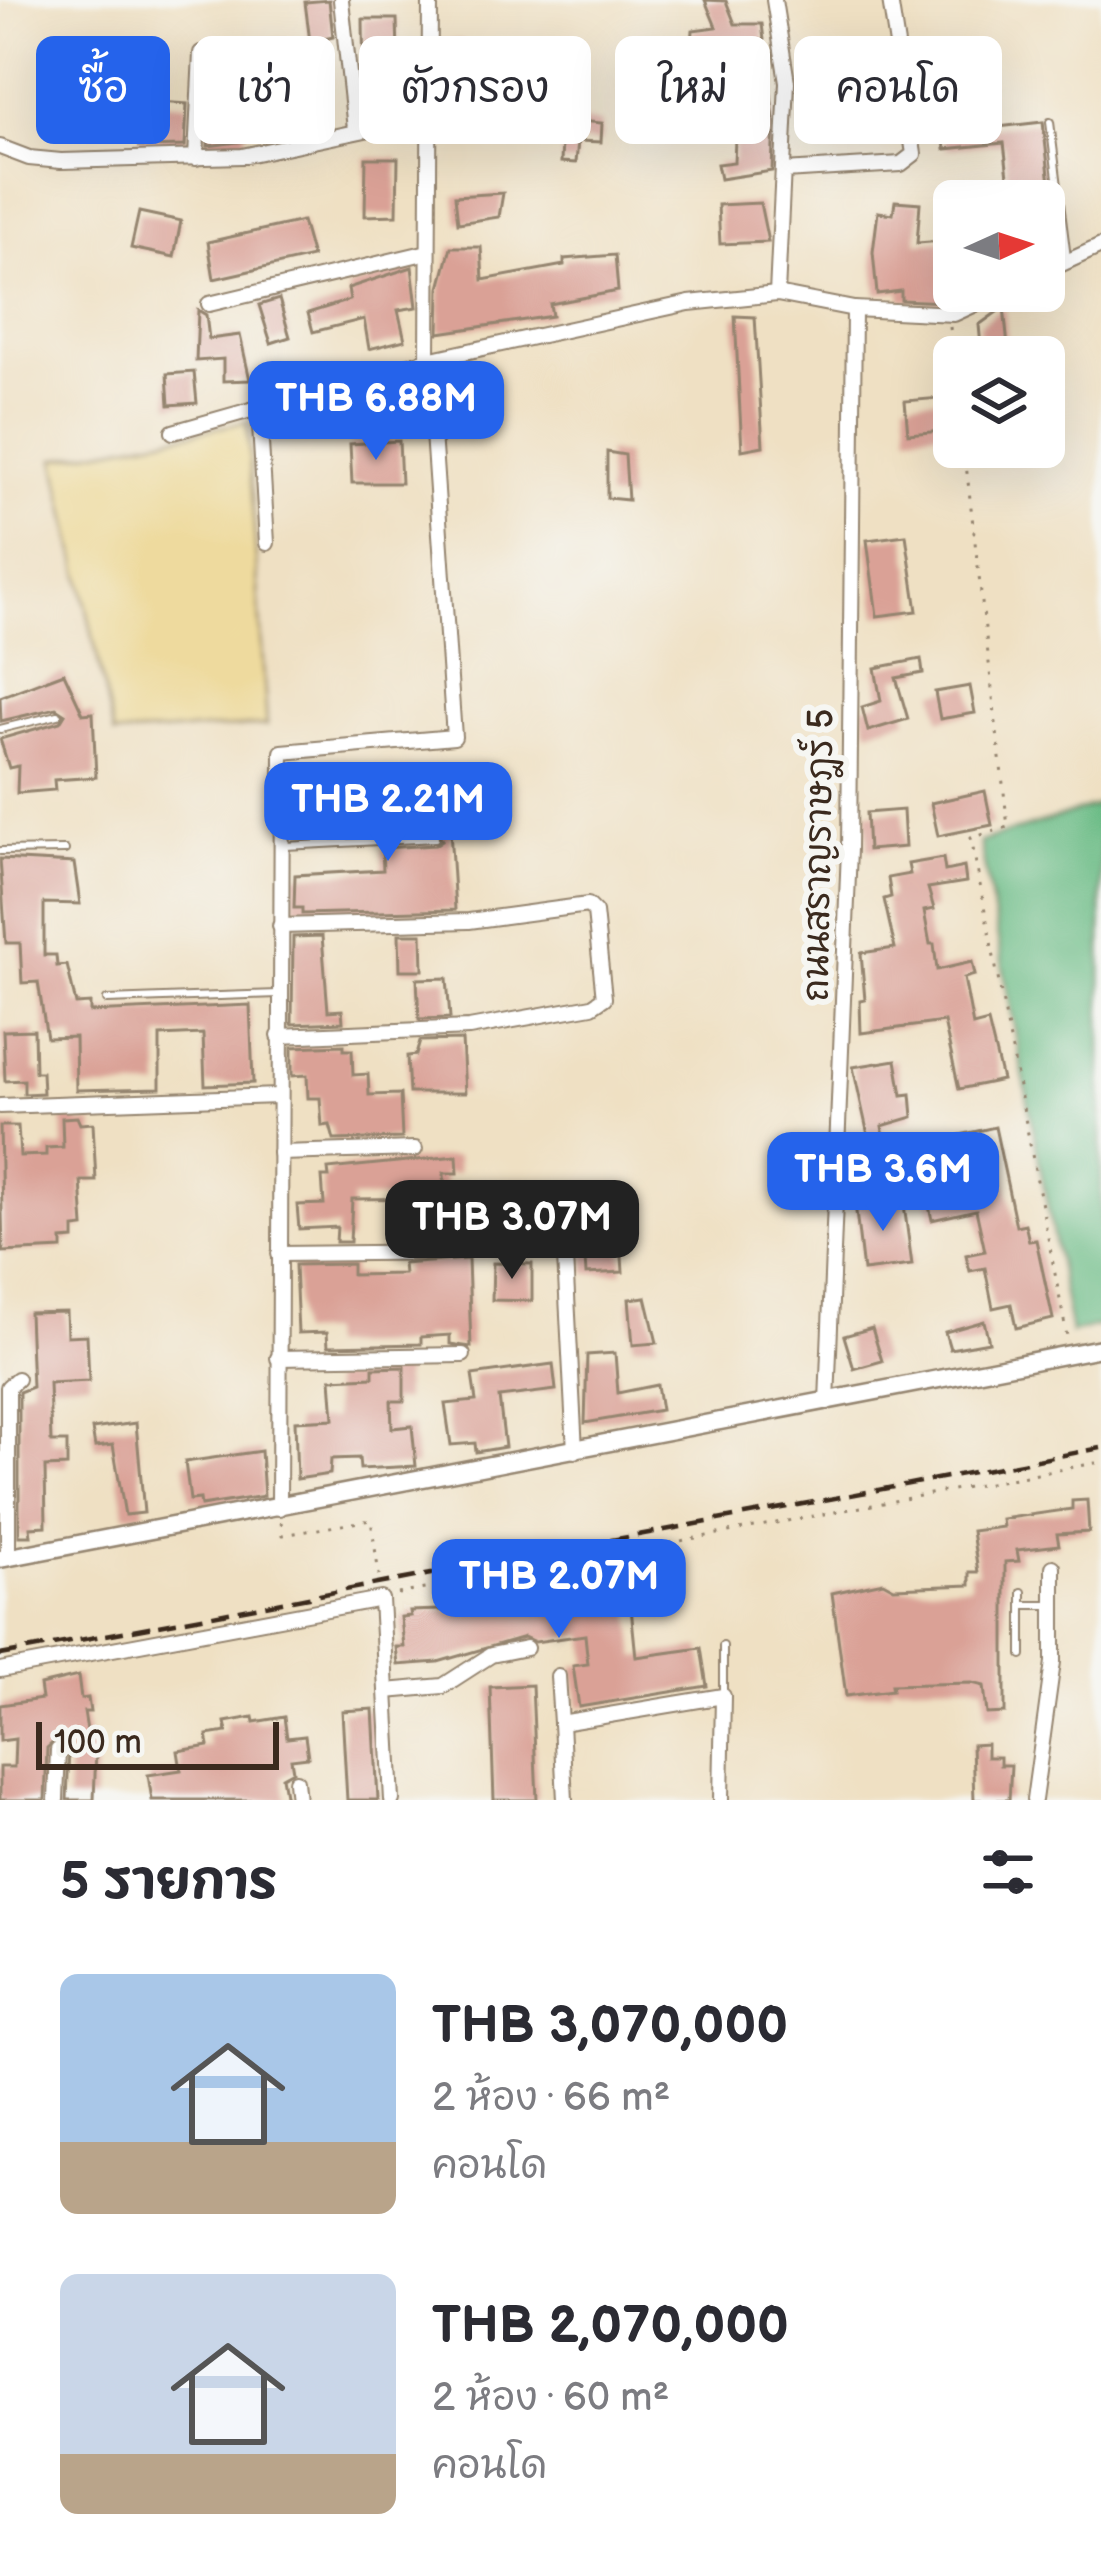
<!DOCTYPE html>
<html lang="th">
<meta charset="utf-8">
<style>
:root{--surface:#fff;--page:#f2f2f3;--text:#2b2b33;--muted:#7c7c81;--accent:#2563eb}
body{margin:0;font-family:"Balsamiq Sans","Playpen Sans Thai",sans-serif;background:var(--page);color:var(--text);height:100vh;display:flex;flex-direction:column;font-size:45px;white-space:nowrap}
*{box-sizing:border-box;margin:0}
p{font-size:39px;color:var(--muted)}
.icon{flex:none;width:66px;height:66px;fill:none;stroke:currentColor;stroke-width:2;stroke-linecap:round;stroke-linejoin:round}
.map{position:relative;height:1800px;overflow:hidden}
.panel{display:flex;flex-direction:column;background:var(--surface);flex:1}
.panel>*{flex:none}
.guide{position:absolute;left:36px;top:36px;width:1029px;height:108px;display:flex;gap:24px}
.needle{width:78px;rotate:87deg}
.buttons{position:absolute;left:933px;top:180px;display:grid;gap:24px}
.buttons a{display:grid;place-items:center;width:132px;height:132px;border-radius:18px;background:var(--surface);box-shadow:0 12px 48px #0002;font-size:60px}
.scale{position:absolute;left:36px;bottom:30px;width:243px;box-sizing:border-box;padding-left:12px;border:6px solid #3b2a1e;border-top:0;font-size:33px;line-height:42px;white-space:nowrap;color:#3b2a1e;-webkit-text-stroke:9px #f6f6f2;paint-order:stroke}
.price{position:absolute;translate:-50% -102px;padding:0 27px;border-radius:24px;background:var(--accent);color:#fff;font-size:39px;line-height:78px;filter:drop-shadow(0 3px 6px #0008)}
.price::after{content:'';position:absolute;left:50%;top:72px;width:36px;height:27px;margin-left:-18px;background:inherit;clip-path:polygon(0 0,100% 0,50% 100%)}
.price.selected{background:#222;color:#fff}
ul{padding:0;list-style:none}
li{display:flex;align-items:center;gap:36px;height:300px;padding:0 60px}
li span{display:grid;place-items:center;flex:none;width:336px;height:240px;border-radius:18px;color:#555}
li>.icon{margin-inline-start:auto}
span .icon{width:144px;height:144px;fill:#fffc;stroke-width:1}
li b{font-size:51px}
h2{display:flex;justify-content:space-between;align-items:center;height:144px;padding:0 60px;font-size:51px}
.chip{padding:0 42px;border-radius:18px;background:var(--surface);box-shadow:0 12px 48px #0002;font-size:42px;line-height:108px}
.chip.selected{background:var(--accent);color:#fff}
.map>svg:first-child{display:block}
.forest{fill:#6cbc86;stroke:#547352;stroke-width:3}
.sand{fill:#eeda9e;stroke:#94825e;stroke-width:3}
.building{fill:#daa196}
.lines{fill:none;stroke-linecap:round;stroke-linejoin:round}
.service-casing{stroke:#958570;stroke-width:10}
.minor-casing{stroke:#958570;stroke-width:18}
.tertiary-casing{stroke:#958570;stroke-width:21}
.path{stroke:#958570;stroke-width:3;stroke-dasharray:3 9;stroke-linecap:butt}
.service{stroke:#fff;stroke-width:6}
.minor{stroke:#fff;stroke-width:14}
.tertiary{stroke:#fff;stroke-width:16}
.rail{stroke:#3b2a1e;stroke-width:4.5;stroke-dasharray:18 9;stroke-linecap:butt}
.labels{text-anchor:middle;stroke-width:12;stroke-linejoin:round;paint-order:stroke}
.street-label{font-size:36px;fill:#3b2a1e;stroke:#f6f6f2}
</style>
<div class="map">
<svg width="1101" height="1800" viewBox="0 0 1101 1800">
<rect width="100%" height="100%" fill="#f6f6f2"/>
<filter id="ink" filterUnits="userSpaceOnUse"><feTurbulence type="fractalNoise" baseFrequency=".00833" numOctaves="2"/><feDisplacementMap in="SourceGraphic" scale="24" xChannelSelector="R" yChannelSelector="G"/><feConvolveMatrix kernelMatrix="1 2 1 2 8 2 1 2 1" color-interpolation-filters="sRGB"/></filter>
<filter id="wash" filterUnits="userSpaceOnUse"><feTurbulence type="fractalNoise" baseFrequency=".004" numOctaves="4" result="noise"/><feDisplacementMap in="SourceGraphic" scale="48" xChannelSelector="R" yChannelSelector="G"/><feGaussianBlur stdDeviation="2.7" result="paint"/><feColorMatrix in="noise" values="0 0 0 0 0 0 0 0 0 0 0 0 0 0 0 0 0 1.4 0 .05"/><feComposite in="paint" operator="in"/></filter>
<g filter="url(#wash)">
<rect width="100%" height="100%" fill="#efe0c3"/>
<polygon class="forest" points="1101,804 1101,1325 1071,1333 980,842"/>
<polygon class="sand" points="247,422 267,725 114,735 55,459"/>
<g id="blocks">
<g class="building">
<polygon points="329,0 333,37 310,42 305,2"/>
<polygon points="705,0 726,1 735,24 762,24 774,120 772,171 720,179 717,164 734,162 736,116 707,117 710,99 721,97 720,58 691,61 693,30 716,27"/>
<polygon points="363,19 397,19 399,87 364,88"/>
<polygon points="294,40 295,61 253,62 253,41"/>
<polygon points="463,40 464,47 513,45 515,87 480,77 479,68 444,73 441,41"/>
<polygon points="285,86 287,123 246,126 245,141 208,146 210,103 255,106 254,87"/>
<polygon points="142,101 187,104 185,146 139,147"/>
<polygon points="563,103 580,104 579,121 602,123 601,142 578,141 576,163 561,162 562,142 549,141 551,121 562,121"/>
<polygon points="988,113 989,128 1043,122 1052,201 1011,201 1004,143 945,149 942,118"/>
<polygon points="366,158 398,158 397,215 365,216"/>
<polygon points="503,193 499,217 458,223 455,196"/>
<polygon points="895,201 920,203 917,243 942,241 945,302 901,300 901,291 877,294 873,252 878,212 893,214"/>
<polygon points="760,203 768,242 720,244 718,205"/>
<polygon points="139,212 181,221 174,257 131,248"/>
<polygon points="302,221 312,257 214,279 208,242"/>
<polygon points="451,247 481,247 483,280 564,265 564,259 615,255 618,291 550,304 552,316 439,333 440,288"/>
<polygon points="412,267 417,307 398,310 405,340 369,349 364,319 313,332 308,313 350,300 348,288"/>
<polygon points="279,299 290,337 271,343 259,305"/>
<polygon points="1004,307 1009,357 982,357 979,325"/>
<polygon points="198,310 206,315 209,339 240,335 250,380 223,381 223,359 196,361"/>
<polygon points="735,316 755,317 763,446 742,450"/>
<polygon points="194,372 197,403 169,405 167,374"/>
<polygon points="940,398 944,431 908,434 905,401"/>
<polygon points="399,441 401,483 352,483 350,444"/>
<polygon points="607,452 625,455 628,500 607,498"/>
<polygon points="906,535 917,611 877,616 867,540"/>
<polygon points="921,659 923,673 896,678 908,719 868,731 862,707 881,701 875,668"/>
<polygon points="64,673 83,714 93,713 96,777 54,780 55,790 17,793 18,766 9,768 0,739 60,722 65,714 56,708 1,721 0,697"/>
<polygon points="970,686 975,713 940,719 935,692"/>
<polygon points="985,791 992,825 938,836 931,803"/>
<polygon points="448,798 455,910 302,914 302,908 294,908 295,875 383,870 382,848 435,845 442,840 436,831 339,830 344,802"/>
<polygon points="903,810 905,847 868,850 866,813"/>
<polygon points="943,858 945,871 964,867 966,882 928,888 934,909 924,911 930,944 934,944 937,970 972,962 975,975 964,978 973,1026 988,1022 1002,1080 959,1089 944,1022 861,1033 860,1001 865,1000 861,953 895,948 884,899 891,897 888,878 910,874 908,864"/>
<polygon points="0,859 74,863 80,904 44,903 44,955 56,955 57,966 67,965 76,1004 90,1003 90,1012 250,1005 253,1083 205,1085 203,1034 160,1036 160,1088 76,1090 75,1037 47,1038 38,982 22,983 20,943 6,943"/>
<polygon points="399,934 422,934 423,970 400,970"/>
<polygon points="322,936 328,1011 342,1010 343,1022 292,1024 293,937"/>
<polygon points="447,978 450,1018 419,1019 417,979"/>
<polygon points="34,1030 35,1072 42,1072 43,1093 24,1094 24,1080 5,1081 3,1031"/>
<polygon points="462,1040 465,1093 409,1093 407,1056 416,1055 420,1041"/>
<polygon points="344,1045 344,1050 352,1050 353,1075 368,1074 369,1095 400,1094 402,1138 334,1140 330,1125 322,1126 320,1098 308,1098 307,1075 292,1076 292,1047"/>
<polygon points="896,1060 902,1095 911,1094 913,1117 882,1126 891,1174 868,1179 860,1137 868,1135 853,1067"/>
<polygon points="77,1117 80,1124 93,1123 96,1181 81,1181 84,1227 74,1228 74,1239 62,1240 62,1249 3,1252 0,1126 18,1126 20,1156 46,1155 46,1148 63,1147 62,1118"/>
<polygon points="995,1127 1016,1226 1025,1224 1029,1241 1036,1240 1053,1319 1016,1328 1011,1304 993,1308 985,1268 970,1271 966,1255 985,1251 976,1210 932,1220 916,1145"/>
<polygon points="457,1156 458,1173 444,1173 445,1198 352,1199 350,1242 336,1242 337,1227 299,1229 297,1205 324,1204 322,1177 329,1177 328,1169"/>
<polygon points="903,1197 912,1265 863,1271 855,1203"/>
<polygon points="621,1242 623,1272 586,1274 584,1244"/>
<polygon points="468,1259 471,1347 450,1344 450,1335 421,1337 421,1344 328,1346 327,1332 298,1333 295,1265 352,1264 352,1275 404,1274 403,1264"/>
<polygon points="493,1263 532,1264 532,1301 492,1300"/>
<polygon points="646,1297 657,1343 633,1345 629,1299"/>
<polygon points="66,1312 67,1336 87,1335 89,1381 49,1383 51,1442 67,1442 67,1466 45,1467 46,1526 30,1527 31,1536 19,1536 19,1392 32,1387 29,1313"/>
<polygon points="984,1321 989,1342 950,1349 945,1332"/>
<polygon points="872,1328 882,1361 854,1369 844,1336"/>
<polygon points="615,1353 618,1393 657,1385 661,1410 585,1423 587,1355"/>
<polygon points="553,1364 556,1390 499,1397 505,1447 476,1452 475,1443 451,1445 445,1404 476,1401 472,1375"/>
<polygon points="404,1367 404,1401 391,1401 392,1428 412,1426 416,1466 360,1469 359,1458 331,1459 330,1474 297,1479 295,1421 334,1419 331,1379 373,1377 373,1368"/>
<polygon points="136,1423 144,1513 125,1515 113,1445 95,1447 92,1429"/>
<polygon points="261,1451 264,1496 201,1506 200,1499 190,1500 185,1462"/>
<polygon points="1087,1500 1089,1532 1057,1534 1059,1545 1017,1550 1019,1561 1005,1562 1005,1713 987,1714 984,1686 972,1683 891,1685 892,1690 846,1696 832,1593 883,1582 894,1588 970,1585 970,1572 978,1572 972,1531 1003,1527 1002,1519 1072,1509 1072,1501"/>
<polygon points="594,1584 595,1591 629,1588 636,1657 701,1648 707,1686 579,1707 573,1666 588,1664 585,1635 535,1642 524,1637 438,1662 398,1665 396,1647 404,1647 401,1617 411,1616 410,1611 473,1609 472,1601 496,1599 512,1599 513,1605 559,1602 557,1585"/>
<polygon points="78,1676 81,1699 88,1698 90,1712 84,1712 90,1749 96,1749 94,1800 67,1800 69,1749 57,1739 47,1748 45,1800 0,1800 0,1767 14,1767 15,1739 0,1741 0,1705 42,1699 40,1685"/>
<polygon points="532,1685 537,1800 494,1800 490,1687"/>
<polygon points="373,1709 378,1800 347,1800 342,1711"/>
<polygon points="253,1717 254,1722 284,1717 287,1738 305,1736 308,1757 291,1759 293,1771 282,1777 286,1800 152,1800 148,1775 181,1770 178,1751 209,1746 207,1735 227,1732 225,1722"/>
<polygon points="987,1744 987,1757 1000,1757 1000,1765 1011,1765 1009,1800 974,1800 972,1745"/>
</g>
</g>
</g>
<g filter="url(#ink)">
<use href="#blocks" fill-opacity="0" stroke="#958570" stroke-width="3"/>
<g class="lines">
<defs>
<g id="service">
<polyline points="1050,122 1067,258"/>
<polyline points="0,729 58,715"/>
<polyline points="285,846 435,838"/>
<polyline points="0,851 65,850"/>
<polyline points="107,1000 279,994"/>
<polyline points="1022,1592 1022,1605"/>
<polyline points="723,1646 723,1692"/>
<polyline points="1022,1655 1022,1605 1050,1605"/>
</g>
<g id="minor">
<polyline points="341,0 355,129"/>
<polyline points="774,0 787,82 777,294"/>
<polyline points="0,147 29,158 61,161 242,156 427,117"/>
<polyline points="196,158 201,53"/>
<polyline points="784,171 901,164 914,154 890,0"/>
<polyline points="1044,272 1101,246"/>
<polyline points="209,304 428,252"/>
<polyline points="259,409 267,543"/>
<polyline points="173,432 428,360 689,303 777,294 854,309 954,314 1004,291"/>
<polyline points="279,1036 469,1028 592,1006 604,998 595,912 588,905 469,921 280,926"/>
<polyline points="0,1106 279,1096"/>
<polyline points="280,1153 415,1149"/>
<polyline points="563,1218 575,1451"/>
<polyline points="279,1254 459,1252"/>
<polyline points="278,1358 463,1355"/>
<polyline points="827,1402 849,849 854,309"/>
<polyline points="279,1508 282,752 454,737 428,360 430,0"/>
<polyline points="8,1558 8,1387 17,1379"/>
<polyline points="0,1670 381,1599 392,1800"/>
<polyline points="558,1676 561,1723"/>
<polyline points="386,1691 443,1686 491,1655 526,1648"/>
<polyline points="296,1781 298,1800"/>
<polyline points="56,1800 58,1750"/>
<polyline points="565,1800 561,1723 723,1696 721,1800"/>
<polyline points="1034,1800 1053,1662 1053,1567"/>
</g>
<polyline id="tertiary" points="0,1559 1101,1348"/>
</defs>
<use href="#service" class="service-casing"/>
<use href="#minor" class="minor-casing"/>
<use href="#tertiary" class="tertiary-casing"/>
<g class="path">
<polyline points="950,327 954,363"/>
<polyline points="964,447 1008,827 971,838 1067,1336"/>
<polyline points="281,1522 283,1535 371,1520 380,1582"/>
<polyline points="398,1594 1101,1462"/>
</g>
<use href="#service" class="service"/>
<use href="#minor" class="minor"/>
<use href="#tertiary" class="tertiary"/>
<polyline class="rail" points="0,1655 1101,1448"/>
</g>
</g>
<g class="labels">
<g class="street-label">
<text transform="translate(817 855) rotate(-89)" y="13">ถนนสราญราษฎร์ 5</text>
</g>
</g>
</svg>
<div class="buttons">
<a><svg class="needle" viewBox="-14 -14 28 28"><path d="M0-13l5 13h-10z" fill="#e53935"/><path d="M0 13l5-13h-10z" fill="#7c7c81"/></svg></a>
<a><svg class="icon" aria-label="layers" viewBox="0 0 24 24"><path d="M12 4l9 5-9 5-9-5zM3 14l9 5 9-5"/></svg></a>
</div>
<div class="scale">100 m</div>
<b class="price" style="left:376px;top:463px">THB 6.88M</b>
<b class="price" style="left:388px;top:864px">THB 2.21M</b>
<b class="price" style="left:883px;top:1234px">THB 3.6M</b>
<b class="price selected" style="left:512px;top:1282px">THB 3.07M</b>
<b class="price" style="left:559px;top:1641px">THB 2.07M</b>
<div class="guide">
<a class="chip selected">ซื้อ</a>
<a class="chip">เช่า</a>
<a class="chip">ตัวกรอง</a>
<a class="chip">ใหม่</a>
<a class="chip">คอนโด</a>
</div>
</div>
<section class="panel">
<h2>5 รายการ<svg class="icon" aria-label="filters" viewBox="0 0 24 24"><path d="M4 7h16M4 17h16"/><circle cx="9" cy="7" r="2"/><circle cx="15" cy="17" r="2"/></svg></h2>
<ul>
<li><span style="background:linear-gradient(#a9c7e8 70%,#b9a48a 0)"><svg class="icon" aria-label="home" viewBox="0 0 24 24"><path d="M3 11l9-7 9 7M6 9v11h12V9"/></svg></span><div><b>THB 3,070,000</b><p>2 ห้อง · 66 m²</p><p>คอนโด</p></div></li>
<li><span style="background:linear-gradient(#c9d6e8 75%,#b9a48a 0)"><svg class="icon" aria-label="home" viewBox="0 0 24 24"><path d="M3 11l9-7 9 7M6 9v11h12V9"/></svg></span><div><b>THB 2,070,000</b><p>2 ห้อง · 60 m²</p><p>คอนโด</p></div></li>
</ul>
</section>
